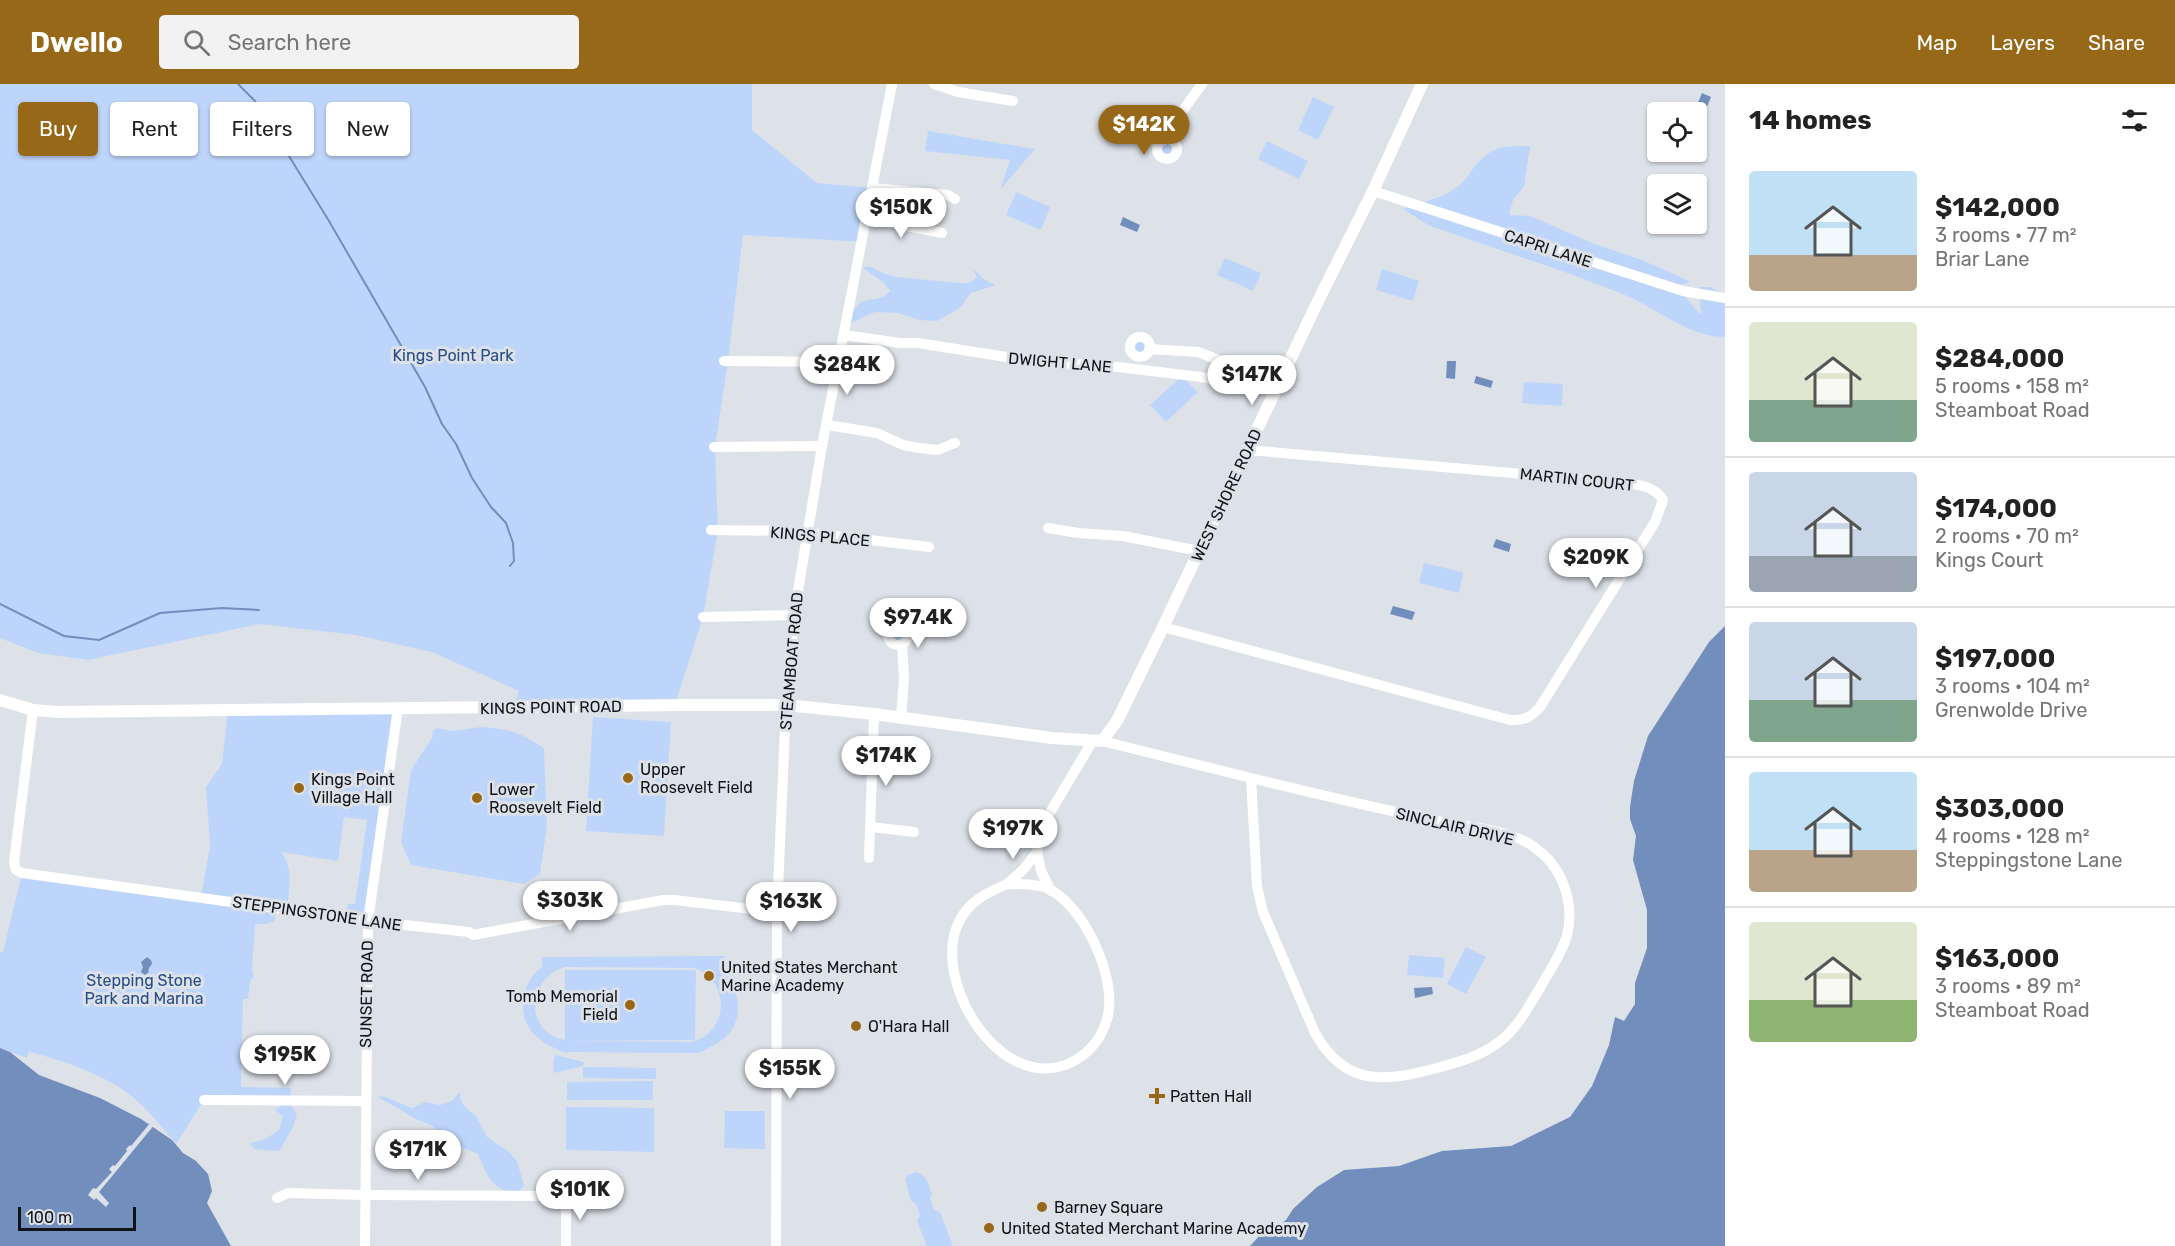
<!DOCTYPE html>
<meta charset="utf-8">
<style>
:root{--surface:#fff;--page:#f2f2f2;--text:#222;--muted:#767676;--line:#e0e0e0;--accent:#966817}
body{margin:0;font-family:Rubik,sans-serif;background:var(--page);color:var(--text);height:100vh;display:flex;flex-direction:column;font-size:22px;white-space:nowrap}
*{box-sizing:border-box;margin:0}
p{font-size:20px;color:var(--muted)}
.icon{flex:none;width:33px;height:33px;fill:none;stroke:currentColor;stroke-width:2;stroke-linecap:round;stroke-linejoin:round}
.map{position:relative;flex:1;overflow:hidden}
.drawer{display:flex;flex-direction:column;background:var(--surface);width:450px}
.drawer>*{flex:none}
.top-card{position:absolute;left:18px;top:18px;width:570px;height:54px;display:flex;gap:12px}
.controls{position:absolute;left:1647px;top:18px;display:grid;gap:12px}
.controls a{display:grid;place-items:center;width:60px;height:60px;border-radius:6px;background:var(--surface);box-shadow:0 2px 4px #0004;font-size:30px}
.scale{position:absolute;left:18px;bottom:15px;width:118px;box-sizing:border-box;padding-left:6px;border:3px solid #121316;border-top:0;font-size:16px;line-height:21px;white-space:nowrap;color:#121316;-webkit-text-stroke:4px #dde2e9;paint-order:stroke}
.price{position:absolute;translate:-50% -51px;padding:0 14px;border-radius:21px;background:#fff;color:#222;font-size:20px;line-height:39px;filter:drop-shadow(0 2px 3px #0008)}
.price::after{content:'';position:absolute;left:50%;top:36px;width:18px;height:14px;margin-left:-9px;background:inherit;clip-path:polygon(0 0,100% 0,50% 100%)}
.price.current{background:var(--accent);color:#fff}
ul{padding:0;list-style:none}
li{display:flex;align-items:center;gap:18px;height:150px;padding:0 24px}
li+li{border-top:2px solid var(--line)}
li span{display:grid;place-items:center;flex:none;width:168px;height:120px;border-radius:6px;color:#555}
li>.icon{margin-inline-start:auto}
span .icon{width:72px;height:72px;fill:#fffc;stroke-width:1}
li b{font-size:26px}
h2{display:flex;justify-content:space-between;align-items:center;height:72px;padding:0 24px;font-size:26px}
.pill{padding:0 21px;border-radius:6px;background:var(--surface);box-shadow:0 2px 4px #0004;font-size:21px;line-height:54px}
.pill.current{background:var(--accent);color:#fff}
header{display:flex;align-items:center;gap:36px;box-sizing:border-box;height:84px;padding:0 30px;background:var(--accent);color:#fff}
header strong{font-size:28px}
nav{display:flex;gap:33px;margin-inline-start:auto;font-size:21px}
.search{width:420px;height:54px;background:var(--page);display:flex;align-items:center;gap:15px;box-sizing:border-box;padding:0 21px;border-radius:6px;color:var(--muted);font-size:22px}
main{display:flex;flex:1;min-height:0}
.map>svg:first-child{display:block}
.green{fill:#bed5fb;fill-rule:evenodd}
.water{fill:#718ebc}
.pier{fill:#dde2e9}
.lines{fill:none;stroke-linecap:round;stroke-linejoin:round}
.stream{stroke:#718ebc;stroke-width:2}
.minor{stroke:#fff;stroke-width:10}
.major{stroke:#fff;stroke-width:12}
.poi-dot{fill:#966817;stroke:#dde2e9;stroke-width:2}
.labels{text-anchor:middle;stroke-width:6;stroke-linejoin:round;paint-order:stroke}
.street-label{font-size:16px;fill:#121316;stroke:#dde2e9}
.park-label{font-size:16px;fill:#284c87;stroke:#dde2e9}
.poi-label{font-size:16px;fill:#121316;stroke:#dde2e9;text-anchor:start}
</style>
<header>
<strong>Dwello</strong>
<div class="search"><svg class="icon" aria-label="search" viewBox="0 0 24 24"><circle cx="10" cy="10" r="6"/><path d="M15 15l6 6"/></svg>Search here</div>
<nav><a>Map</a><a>Layers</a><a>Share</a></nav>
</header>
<main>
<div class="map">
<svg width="1725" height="1162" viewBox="0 0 1725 1162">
<rect width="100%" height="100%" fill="#dde2e9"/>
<g class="green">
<polygon points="0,0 752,0 752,46 817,99 873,104 862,158 743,151 728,277 715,363 718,446 703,533 675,621 513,623 519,607 432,568 356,551 260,540 88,576 38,569 0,554"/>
<polygon points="1313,13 1334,23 1318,56 1298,46"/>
<polygon points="928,47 1035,65 1000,106 1010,76 925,67"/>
<polygon points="1267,57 1308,77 1299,95 1258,75"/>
<circle cx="1167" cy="65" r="7"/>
<path d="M1530,62L1524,103L1513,116L1509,131L1530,132L1592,159L1642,176L1691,198L1675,202L1701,231L1699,203H1710L1725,211V253C1687,253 1655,222 1620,209C1557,184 1492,164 1428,141L1403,125C1422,118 1446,114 1462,99C1468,94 1471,86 1476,81C1493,61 1506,62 1530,62Z"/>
<polygon points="1016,108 1050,123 1041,146 1006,131"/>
<polygon points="1225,174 1261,189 1253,207 1217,191"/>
<path d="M869,182L885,190L896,193L960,199H968L977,194L973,185L985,196L996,201L971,209L960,224L937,237L919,236L898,229L875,228L851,239C856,203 875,225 890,207L884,199L863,184Z"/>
<polygon points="1382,185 1419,197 1413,217 1376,206"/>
<circle cx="1139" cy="263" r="7"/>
<polygon points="1182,292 1198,308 1166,338 1150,321"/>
<polygon points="1524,298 1563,300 1562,322 1522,319"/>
<polygon points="1424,479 1463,488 1459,509 1419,499"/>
<circle cx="899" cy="551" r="7"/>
<path d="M228,625H398L368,837L346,829L348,820H355L367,736L344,733L338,777L281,768C294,784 289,806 287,825L278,824L274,837L267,840H255L252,884L254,893L250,897L248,915H243L241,1003L291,1004L290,1017L204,1016L176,1060C163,1044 150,1028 135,1015C109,992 62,976 29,968L27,974L0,964V868H3L22,789L201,813L210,762L206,703L222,680Z"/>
<polygon points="593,633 671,638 664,752 586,747"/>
<path d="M481,643C510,645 520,648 544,664L547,742L540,790L524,800L411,781L401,758L411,686L432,654L433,647L437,644L453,647Z"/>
<polygon points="1466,863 1486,873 1466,910 1447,900"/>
<polygon points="1409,871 1445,874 1443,894 1407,891"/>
<path d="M725,872L726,885L721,886C738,901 744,928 731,947C723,958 710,963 699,969L563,968C552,963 539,957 531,947C516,926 523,897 542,883V873ZM565,883L695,884C730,898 730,947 692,958L566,957L695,956L696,886H565V956C524,949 526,895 565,883Z"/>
<polygon points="555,971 584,978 583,982 554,989 553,979"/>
<polygon points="583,983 656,984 656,995 583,994"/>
<polygon points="653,997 653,1016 567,1016 567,998"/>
<path d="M460,1007V1013L464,1022L476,1032L487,1053L509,1068L517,1077L524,1101L519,1108C493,1110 486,1090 478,1070L439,1054L436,1052L438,1048L433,1042L416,1035L378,1013L383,1012L412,1024L425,1018L440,1021L452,1017Z"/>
<polygon points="282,1021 291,1021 297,1030 294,1041 280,1066 275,1067 254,1065 250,1059 265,1055 279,1046 283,1032 275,1026"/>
<polygon points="566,1023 654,1024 654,1068 566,1066"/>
<polygon points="725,1027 765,1027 765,1065 724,1064"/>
<path d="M916,1088C927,1090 929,1102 932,1111L930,1115L934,1126L940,1128L953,1162H927L917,1137L920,1131L916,1120L911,1117L905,1095L908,1091Z"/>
</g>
<g class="water">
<polygon points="1702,9 1711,13 1704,30 1695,26"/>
<polygon points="1123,133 1140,141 1137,148 1120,141"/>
<polygon points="1447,277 1456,277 1455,295 1446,294"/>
<polygon points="1476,292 1493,297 1491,304 1474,299"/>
<polygon points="1496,455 1511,460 1509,468 1493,463"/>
<polygon points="1393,522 1415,528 1412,536 1390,530"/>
<polygon points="1725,542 1725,1162 1250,1162 1263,1148 1274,1145 1286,1136 1293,1125 1317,1103 1344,1086 1399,1082 1442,1067 1511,1062 1570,1033 1592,1002 1609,961 1615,933 1624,937 1635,920 1635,899 1647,864 1647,826 1633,776 1636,752 1630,735 1630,723 1634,697 1648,652 1709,558"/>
<polygon points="147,873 151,876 152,880 149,884 148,889 145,891 141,888 143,883 141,878"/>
<polygon points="1432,903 1433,910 1415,914 1414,904"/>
<polygon points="0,964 10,968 39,991 100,1014 141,1035 172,1056 183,1069 196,1077 208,1090 212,1107 207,1119 231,1162 0,1162"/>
</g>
<polygon class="pier" points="151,1038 155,1040 99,1108 109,1119 106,1123 96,1114 94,1116 88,1111 93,1104 96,1105 112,1088 109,1085 113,1081 115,1082 127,1067 126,1065 130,1061 131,1062"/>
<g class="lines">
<g class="stream">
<polyline points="238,0 255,17 329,137 425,303 442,340 456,360 472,394 491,423 506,439 513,459 514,477 510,482"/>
<polyline points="0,520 64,552 99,556 160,529 222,524 259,526"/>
</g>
<g class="minor">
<polyline points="934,0 958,8 1013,17"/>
<circle cx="1167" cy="65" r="10"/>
<polyline points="1164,56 1165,51 1202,0"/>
<polyline points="873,104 948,111 955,115"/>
<polyline points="1373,107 1683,207 1725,214"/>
<polyline points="867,134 942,149"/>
<polyline points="844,251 900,259 918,259 1031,277 1118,283 1201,293 1275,307"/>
<circle cx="1140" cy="263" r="10"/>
<polyline points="1149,265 1198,268 1229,280 1282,292"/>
<polyline points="724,277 839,278"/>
<polyline points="827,341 877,349 903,361 919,364 938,366 955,359"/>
<polyline points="714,363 822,362"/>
<polyline points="1048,444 1078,449 1123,452 1199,467"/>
<polyline points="711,446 793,447 929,463"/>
<polyline points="703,533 794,531"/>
<circle cx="898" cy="551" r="10"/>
<path d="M1163,543L1510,636C1524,637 1531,633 1540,623L1655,438L1663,416C1655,403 1641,401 1627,399L1248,366"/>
<polyline points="33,626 14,778 16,786 22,789 368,837 469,848 473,851 663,816 674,816 777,828"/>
<polyline points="901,634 904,595 902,560"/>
<path d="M1102,657L1251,694L1257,802L1263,828L1315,949C1345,1003 1384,998 1437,984C1459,978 1481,972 1499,958C1518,944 1528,923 1540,904C1549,887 1562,870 1567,851C1575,818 1562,782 1534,763C1508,744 1468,744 1438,737C1375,724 1313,709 1251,694"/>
<polyline points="871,743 914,748"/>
<polyline points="1037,768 1041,787 1051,807"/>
<polyline points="869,774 874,630"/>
<path d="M1007,800C1019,800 1033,800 1044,803C1083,817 1119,896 1107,935C1102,953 1090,968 1074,977C1002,1016 926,893 961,834C971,816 989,808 1007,800Z"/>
<polyline points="1007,800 1023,786 1037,768 1048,732 1092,658"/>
<polyline points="204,1016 365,1017"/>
<polyline points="277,1114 288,1109 365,1111 566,1112 566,1162"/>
<polyline points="365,1162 368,837 398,624"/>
<polyline points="776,1162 777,828 786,621 794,531 822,362 892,0"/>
</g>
<polyline class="major" points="0,616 33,626 59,628 686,621 786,621 874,630 1052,654 1102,657 1117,637 1163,543 1319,215 1373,107 1422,0"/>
</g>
<g class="poi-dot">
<circle cx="628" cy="694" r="6"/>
<circle cx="299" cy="704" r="6"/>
<circle cx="477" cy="714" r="6"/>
<circle cx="709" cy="892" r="6"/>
<circle cx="630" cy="921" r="6"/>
<circle cx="856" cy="942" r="6"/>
<path d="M1154 1003h6v6h6v6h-6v6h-6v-6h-6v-6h6z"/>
<circle cx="1042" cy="1123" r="6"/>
<circle cx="989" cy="1144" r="6"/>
</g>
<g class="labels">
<g class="street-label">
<text transform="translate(1548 164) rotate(18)" y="6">CAPRI LANE</text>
<text transform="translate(1060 278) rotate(5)" y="6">DWIGHT LANE</text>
<text transform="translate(1577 395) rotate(6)" y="6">MARTIN COURT</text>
<text transform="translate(1226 411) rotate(-65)" y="6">WEST SHORE ROAD</text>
<text transform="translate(820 452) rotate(5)" y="6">KINGS PLACE</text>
<text transform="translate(791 577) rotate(-85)" y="6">STEAMBOAT ROAD</text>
<text transform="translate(551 623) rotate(-1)" y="6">KINGS POINT ROAD</text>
<text transform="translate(1455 742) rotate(13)" y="6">SINCLAIR DRIVE</text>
<text transform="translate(317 829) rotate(8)" y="6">STEPPINGSTONE LANE</text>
<text transform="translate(366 910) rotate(-89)" y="6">SUNSET ROAD</text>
</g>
<g class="park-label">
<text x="453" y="277">Kings Point Park</text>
<text x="144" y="902">Stepping Stone<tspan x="144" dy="18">Park and Marina</tspan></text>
</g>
<g class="poi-label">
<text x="640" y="691">Upper<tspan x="640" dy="18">Roosevelt Field</tspan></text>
<text x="311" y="701">Kings Point<tspan x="311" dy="18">Village Hall</tspan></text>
<text x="489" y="711">Lower<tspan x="489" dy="18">Roosevelt Field</tspan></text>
<text x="721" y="889">United States Merchant<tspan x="721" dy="18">Marine Academy</tspan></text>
<text x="618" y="918" text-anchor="end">Tomb Memorial<tspan x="618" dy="18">Field</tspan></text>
<text x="868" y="948">O'Hara Hall</text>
<text x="1170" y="1018">Patten Hall</text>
<text x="1054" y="1129">Barney Square</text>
<text x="1001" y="1150">United Stated Merchant Marine Academy</text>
</g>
</g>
</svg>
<div class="controls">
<a><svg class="icon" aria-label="locate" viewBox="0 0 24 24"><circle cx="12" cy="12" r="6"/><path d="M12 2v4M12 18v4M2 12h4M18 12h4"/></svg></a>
<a><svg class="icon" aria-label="layers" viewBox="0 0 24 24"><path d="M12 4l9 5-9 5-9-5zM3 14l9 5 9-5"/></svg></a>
</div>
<div class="scale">100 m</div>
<b class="price current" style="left:1144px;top:72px">$142K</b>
<b class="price" style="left:901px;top:155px">$150K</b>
<b class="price" style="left:847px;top:312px">$284K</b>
<b class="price" style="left:1252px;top:322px">$147K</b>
<b class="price" style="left:1596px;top:505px">$209K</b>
<b class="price" style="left:918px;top:565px">$97.4K</b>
<b class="price" style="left:886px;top:703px">$174K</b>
<b class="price" style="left:1013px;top:776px">$197K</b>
<b class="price" style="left:570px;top:848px">$303K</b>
<b class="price" style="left:791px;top:849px">$163K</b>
<b class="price" style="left:285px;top:1002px">$195K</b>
<b class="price" style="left:790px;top:1016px">$155K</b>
<b class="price" style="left:418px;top:1097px">$171K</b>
<b class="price" style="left:580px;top:1137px">$101K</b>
<div class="top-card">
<a class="pill current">Buy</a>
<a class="pill">Rent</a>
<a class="pill">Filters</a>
<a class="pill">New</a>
</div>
</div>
<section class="drawer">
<h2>14 homes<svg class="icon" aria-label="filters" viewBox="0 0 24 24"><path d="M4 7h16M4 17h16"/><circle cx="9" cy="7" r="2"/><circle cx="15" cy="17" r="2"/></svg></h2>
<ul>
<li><span style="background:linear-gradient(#bfe0f5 70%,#b9a48a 0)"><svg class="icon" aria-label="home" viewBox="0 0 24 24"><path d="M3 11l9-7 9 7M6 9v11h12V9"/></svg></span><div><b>$142,000</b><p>3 rooms · 77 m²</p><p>Briar Lane</p></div></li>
<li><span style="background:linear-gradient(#dfe7d0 65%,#7fa58c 0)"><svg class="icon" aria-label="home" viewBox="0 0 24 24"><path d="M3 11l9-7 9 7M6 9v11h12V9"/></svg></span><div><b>$284,000</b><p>5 rooms · 158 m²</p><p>Steamboat Road</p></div></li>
<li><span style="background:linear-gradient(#c9d6e8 70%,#9aa5b1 0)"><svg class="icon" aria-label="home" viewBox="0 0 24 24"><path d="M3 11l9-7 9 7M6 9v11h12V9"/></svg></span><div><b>$174,000</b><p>2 rooms · 70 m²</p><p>Kings Court</p></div></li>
<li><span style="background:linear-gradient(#c9d6e8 65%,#7fa58c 0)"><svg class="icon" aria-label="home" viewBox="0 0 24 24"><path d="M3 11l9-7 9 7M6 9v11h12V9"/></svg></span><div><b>$197,000</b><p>3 rooms · 104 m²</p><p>Grenwolde Drive</p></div></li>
<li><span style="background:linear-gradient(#bfe0f5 65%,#b9a48a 0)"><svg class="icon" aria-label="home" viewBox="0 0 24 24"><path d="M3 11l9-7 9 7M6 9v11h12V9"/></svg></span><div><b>$303,000</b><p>4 rooms · 128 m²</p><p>Steppingstone Lane</p></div></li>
<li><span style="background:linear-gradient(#dfe7d0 65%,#8fb573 0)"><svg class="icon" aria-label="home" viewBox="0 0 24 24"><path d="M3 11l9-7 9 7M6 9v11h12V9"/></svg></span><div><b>$163,000</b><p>3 rooms · 89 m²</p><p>Steamboat Road</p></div></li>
</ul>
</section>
</main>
